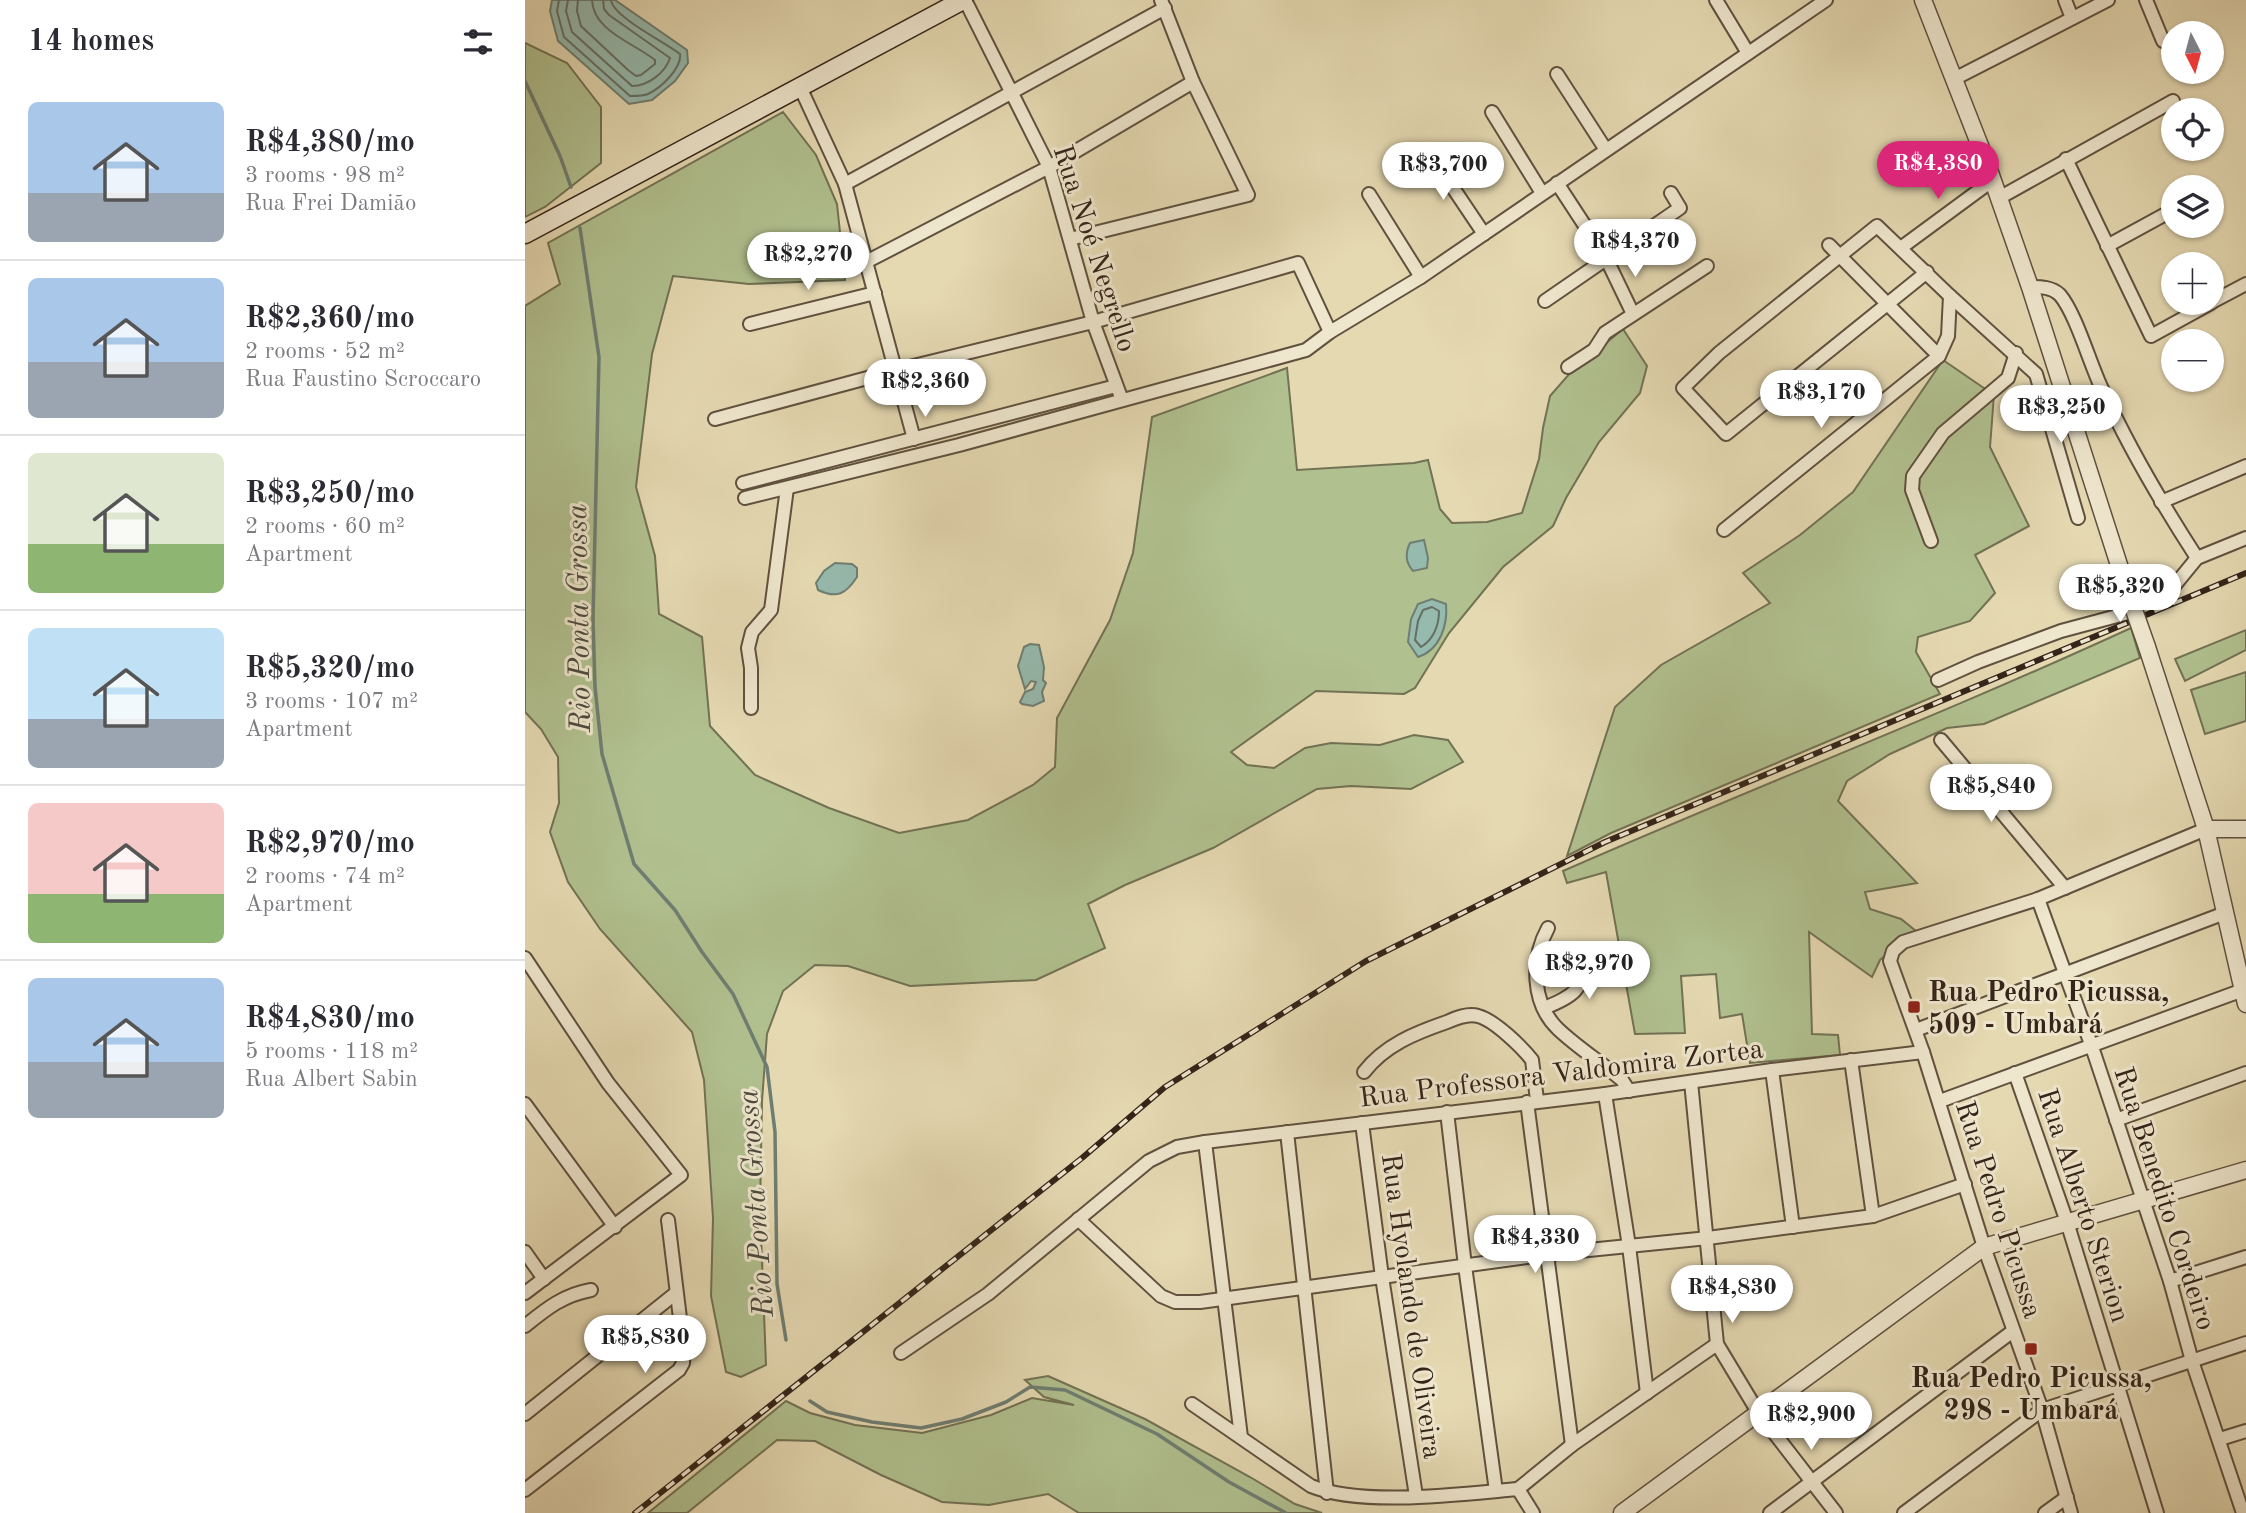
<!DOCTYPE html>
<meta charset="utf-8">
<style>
:root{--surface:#fff;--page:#f7f7f7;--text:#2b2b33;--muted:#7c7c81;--line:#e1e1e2;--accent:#db2777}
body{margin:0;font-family:"Old Standard TT",serif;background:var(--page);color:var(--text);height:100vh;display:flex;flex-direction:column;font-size:26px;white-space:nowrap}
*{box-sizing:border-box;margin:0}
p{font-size:23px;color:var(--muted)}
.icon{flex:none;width:38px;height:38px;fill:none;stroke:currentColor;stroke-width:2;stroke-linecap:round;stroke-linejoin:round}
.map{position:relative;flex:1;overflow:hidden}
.details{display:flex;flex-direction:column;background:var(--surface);width:525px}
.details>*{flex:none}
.needle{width:46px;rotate:174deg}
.buttons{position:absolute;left:1636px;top:21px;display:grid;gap:14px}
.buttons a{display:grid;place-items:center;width:63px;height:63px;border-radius:50%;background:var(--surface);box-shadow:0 2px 5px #0004;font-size:35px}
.price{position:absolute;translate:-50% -60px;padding:0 16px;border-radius:24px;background:#fff;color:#222;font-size:23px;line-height:46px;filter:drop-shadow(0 2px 4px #0008)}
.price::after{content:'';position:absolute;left:50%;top:42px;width:21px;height:16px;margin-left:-10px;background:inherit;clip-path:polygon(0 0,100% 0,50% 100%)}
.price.selected{background:var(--accent);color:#fff}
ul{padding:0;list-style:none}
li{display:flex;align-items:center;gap:21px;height:175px;padding:0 28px}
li+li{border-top:2px solid var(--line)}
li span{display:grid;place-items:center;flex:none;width:196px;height:140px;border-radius:10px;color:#555}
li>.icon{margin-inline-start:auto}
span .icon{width:84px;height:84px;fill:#fffc;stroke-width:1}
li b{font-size:30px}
h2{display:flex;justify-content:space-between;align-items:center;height:84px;padding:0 28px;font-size:30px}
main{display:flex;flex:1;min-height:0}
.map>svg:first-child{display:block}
.green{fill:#b1c08f;stroke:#727254;stroke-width:2}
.water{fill:#96baae;stroke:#6f7e72;stroke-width:2}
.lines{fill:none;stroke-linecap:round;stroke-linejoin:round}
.shore{stroke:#656f64;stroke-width:2}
.stream{stroke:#6f7e72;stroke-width:3.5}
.minor-casing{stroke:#60513f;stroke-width:16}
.tertiary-casing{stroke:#60513f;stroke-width:19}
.secondary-casing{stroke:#342419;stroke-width:21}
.minor{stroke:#eee6cd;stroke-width:12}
.tertiary{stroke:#eee6cd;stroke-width:16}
.secondary{stroke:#eee6cd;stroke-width:18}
.rail-casing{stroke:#342419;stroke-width:6}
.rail{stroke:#eee6cd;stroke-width:3.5;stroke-dasharray:10;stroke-linecap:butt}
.tertiary-bridge-casing{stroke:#60513f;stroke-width:19;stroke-linecap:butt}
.tertiary-bridge{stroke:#eee6cd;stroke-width:16}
.poi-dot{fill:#8f2418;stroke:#eee6cd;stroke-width:2.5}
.labels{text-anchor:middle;stroke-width:6;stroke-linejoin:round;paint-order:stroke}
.street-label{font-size:28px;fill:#342419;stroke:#eee6cd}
.poi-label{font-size:28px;font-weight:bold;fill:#342419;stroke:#eee6cd;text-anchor:start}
.water-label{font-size:30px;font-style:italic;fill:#4c4a3e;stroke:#eee6cd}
</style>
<main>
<section class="details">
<h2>14 homes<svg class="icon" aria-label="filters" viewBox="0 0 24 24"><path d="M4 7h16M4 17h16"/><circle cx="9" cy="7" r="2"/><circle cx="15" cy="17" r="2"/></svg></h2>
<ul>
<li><span style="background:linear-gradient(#a9c7e8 65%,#9aa5b1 0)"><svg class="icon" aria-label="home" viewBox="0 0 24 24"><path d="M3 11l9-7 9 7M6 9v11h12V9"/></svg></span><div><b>R$4,380/mo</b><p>3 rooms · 98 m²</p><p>Rua Frei Damião</p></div></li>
<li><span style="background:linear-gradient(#a9c7e8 60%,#9aa5b1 0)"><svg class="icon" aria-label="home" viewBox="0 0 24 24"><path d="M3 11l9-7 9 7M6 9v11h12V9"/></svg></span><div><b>R$2,360/mo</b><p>2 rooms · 52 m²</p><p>Rua Faustino Scroccaro</p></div></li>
<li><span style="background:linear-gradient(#dfe7d0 65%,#8fb573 0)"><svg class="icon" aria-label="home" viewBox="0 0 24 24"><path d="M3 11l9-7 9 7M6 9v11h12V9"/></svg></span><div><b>R$3,250/mo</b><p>2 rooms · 60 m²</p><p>Apartment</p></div></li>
<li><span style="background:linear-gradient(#bfe0f5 65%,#9aa5b1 0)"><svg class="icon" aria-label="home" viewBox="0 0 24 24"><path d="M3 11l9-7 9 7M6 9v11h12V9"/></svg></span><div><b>R$5,320/mo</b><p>3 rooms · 107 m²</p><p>Apartment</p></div></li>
<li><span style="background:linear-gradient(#f6c9c9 65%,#8fb573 0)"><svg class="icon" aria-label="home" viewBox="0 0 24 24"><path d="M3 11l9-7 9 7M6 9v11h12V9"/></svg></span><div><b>R$2,970/mo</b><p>2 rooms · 74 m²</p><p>Apartment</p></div></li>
<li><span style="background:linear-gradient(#a9c7e8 60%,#9aa5b1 0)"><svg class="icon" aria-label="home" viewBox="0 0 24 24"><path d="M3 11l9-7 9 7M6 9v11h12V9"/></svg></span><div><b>R$4,830/mo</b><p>5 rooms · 118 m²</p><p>Rua Albert Sabin</p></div></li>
</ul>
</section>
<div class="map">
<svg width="1721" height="1513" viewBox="0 0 1721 1513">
<rect width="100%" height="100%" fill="#e5d9b2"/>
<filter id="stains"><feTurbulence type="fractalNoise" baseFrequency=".00286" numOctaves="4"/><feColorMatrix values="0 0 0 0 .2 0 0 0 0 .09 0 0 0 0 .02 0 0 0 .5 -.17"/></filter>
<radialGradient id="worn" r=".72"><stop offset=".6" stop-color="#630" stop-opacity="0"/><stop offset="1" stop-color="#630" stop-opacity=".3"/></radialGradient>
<g class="green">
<polygon points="0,43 42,63 76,107 76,163 20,207 0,217"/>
<polygon points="258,112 291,155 312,204 320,280 224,284 148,276 127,354 111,487 130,556 134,614 177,637 185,726 230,775 304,808 374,833 443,820 508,785 530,767 532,718 585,620 608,553 627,417 762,368 772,470 889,463 903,460 915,509 927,523 962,522 997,513 1014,459 1018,428 1025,396 1046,372 1098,329 1122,366 1115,393 1074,442 1041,498 1028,526 978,567 924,633 890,688 879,694 791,691 706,752 722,765 749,768 780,748 806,743 855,745 889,735 923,740 938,762 886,789 826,786 792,789 688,848 600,885 563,904 580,948 511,980 385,986 323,966 290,965 258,991 242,1034 237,1101 235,1209 241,1365 216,1377 201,1372 186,1296 188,1218 179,1080 167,1032 75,929 43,882 25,832 34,803 33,757 16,729 0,712 0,306 35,284 23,243"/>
<polygon points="1418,360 1469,395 1465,447 1504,526 1450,555 1470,593 1445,621 1393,637 1391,652 1415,694 1086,833 1042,856 1090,707 1136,665 1245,603 1218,573 1275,535 1328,492"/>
<path d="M1606,628L1615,658L1459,724L1422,728L1365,754L1322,781L1313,801L1392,883L1340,892L1345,909L1376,919L1391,931L1355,960L1347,977L1284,932L1287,1034L1313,1035L1315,1055L1225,1063L1217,1014L1195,1018L1191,974L1156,976L1160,1033L1110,1034L1081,872L1042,883L1038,871C1227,788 1419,714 1606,628Z"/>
<polygon points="1721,630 1721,650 1660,681 1650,659"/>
<polygon points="1721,672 1721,721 1680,734 1666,690"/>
<polygon points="523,1376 620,1419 725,1477 770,1504 797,1513 554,1513 523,1494 464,1505 417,1502 356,1475 290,1441 252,1440 162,1513 123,1513 261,1401 285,1413 330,1425 397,1433 466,1415 507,1398 549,1405 519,1397 500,1380"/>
</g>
<g class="water">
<polygon points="27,0 90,0 162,50 163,63 150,81 127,100 104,104 33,41 25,11"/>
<path d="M899,540L903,558L902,568L888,571C880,562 880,553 885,543Z"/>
<path d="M310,563L327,564L332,568V577C321,594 312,599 293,590L291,583L299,571Z"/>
<path d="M907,599L921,604C923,625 915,650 893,657L883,642L886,619L893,604Z"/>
<polygon points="505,644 514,645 519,667 518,680 521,683 517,692 519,701 508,706 497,704 495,702 500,692 508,689 511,682 506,681 500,689 493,666 499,647"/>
</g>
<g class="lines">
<g class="shore">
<path d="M34,0L32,11L39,37L105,96C110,96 118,96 123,94C136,88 157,68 155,54C140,42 88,17 86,0"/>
<path d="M43,0L41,11L47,32L107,86C123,86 140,73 145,58L84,15L79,9L78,0"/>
<path d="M53,0L52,11L56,26L103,70L111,76L116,75L130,64V60C109,43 68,31 67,0"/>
<path d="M907,607L914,611C914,626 908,640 896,647L890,640L893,621L898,610Z"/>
</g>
<g class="stream">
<polyline points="0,81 35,156 46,187"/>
<polyline points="55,228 74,357 68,619 70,687 77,754 109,864 150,910 177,952 208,994 242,1067 250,1132 252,1284 261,1340"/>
<polyline points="285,1401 302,1412 347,1422 396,1428 437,1419 481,1402 505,1387 540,1390 632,1434 704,1482 761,1513"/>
</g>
<defs>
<g id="minor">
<polyline points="440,0 524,167 568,322 597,400"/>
<polyline points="1191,0 1223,53"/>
<polyline points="1540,0 1547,18"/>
<polyline points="1621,0 1638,41"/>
<polyline points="1032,74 1081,150"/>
<polyline points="1429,79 1583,0"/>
<polyline points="275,87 320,184 389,439"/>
<polyline points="967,112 1017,193"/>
<polyline points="904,152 959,234"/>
<polyline points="1541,159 1626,336 1686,303"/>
<polyline points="1032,183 1081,258 1108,314"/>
<polyline points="320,184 640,8"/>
<polyline points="844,194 896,277"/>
<polyline points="1474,198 1648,101"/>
<polyline points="545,239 723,195 668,82 636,0"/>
<polyline points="1304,245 1414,356"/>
<polyline points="1582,246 1648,210"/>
<polyline points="1377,247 1468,180"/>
<polyline points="341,262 524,167 668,82"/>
<polyline points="1402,272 1201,434 1158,388 1194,353 1352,226 1425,296 1511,374 1553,518"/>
<path d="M1505,287C1516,287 1527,287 1535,295C1551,314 1565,364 1577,389C1604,448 1637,504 1672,558"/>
<polyline points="1020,301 1155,208 1146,193"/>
<polyline points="1687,302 1721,284"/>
<polyline points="225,324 350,293"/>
<polyline points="1043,367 1069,350 1080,333 1182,266"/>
<polyline points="190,419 372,370 568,322 773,263 805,332"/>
<polyline points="218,483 591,386"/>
<polyline points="220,498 434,445 781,350 805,332 896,277 1301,0"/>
<polyline points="1636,502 1721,466"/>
<polyline points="1199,530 1414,356 1423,336 1425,296"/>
<polyline points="1406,541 1387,490 1388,476 1418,433 1483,378 1491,353"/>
<polyline points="1413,680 1453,662 1536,631 1607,612 1640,597 1672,558 1721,538"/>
<polyline points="226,708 226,668 223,648 227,632 246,610 262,488"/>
<polyline points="1416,740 1540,888"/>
<polyline points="1513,899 1567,1047 1645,1281 1667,1361 1718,1513"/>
<path d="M1023,928C1006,959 1006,1003 1033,1029C1053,1048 1077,1063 1097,1080L1104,1091"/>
<polyline points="0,958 83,1083 156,1175 0,1293"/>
<path d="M1019,1008C1055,994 1054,989 1066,954"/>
<polyline points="1391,1030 1700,913"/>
<polyline points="1326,1060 1348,1216"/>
<polyline points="1247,1070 1268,1227"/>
<path d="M839,1072C860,1045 890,1033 922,1022C931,1018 943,1013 953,1016C969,1020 997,1047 1007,1060L1012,1100"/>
<polyline points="1490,1073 1542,1222 1632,1513"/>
<polyline points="1166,1082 1192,1344 1233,1412 1311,1513"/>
<polyline points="1080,1094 1104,1246 1122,1393"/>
<polyline points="1415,1101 1718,990"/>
<polyline points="1002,1102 1047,1445"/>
<polyline points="0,1104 90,1227"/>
<polyline points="922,1112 940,1266 971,1491"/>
<polyline points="1591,1120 1721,1073"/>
<polyline points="837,1123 857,1277 891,1496"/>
<polyline points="762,1132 802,1493"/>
<polyline points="680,1142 716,1437"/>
<polyline points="553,1219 636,1296 650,1302 675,1302 1024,1254 1183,1238 1348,1216 1440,1184"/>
<polyline points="0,1252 19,1279"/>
<polyline points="1645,1281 1721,1257"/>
<path d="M0,1326C21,1309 38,1295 66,1290"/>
<polyline points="376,1353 463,1294 624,1161 652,1147 680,1142 1080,1094 1247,1070 1398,1052"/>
<path d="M667,1404L786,1486C837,1507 937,1494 993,1489L1008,1513"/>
<polyline points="0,1414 151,1293"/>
<polyline points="1695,1439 1721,1431"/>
<polyline points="993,1489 1047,1445 1192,1344"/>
<polyline points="0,1490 154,1370 158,1363 159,1351 143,1220"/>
<polyline points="1245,1513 1488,1331"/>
<polyline points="1379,1513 1517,1410 1721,1343"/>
<polyline points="1520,1513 1542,1497"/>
<polyline points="1546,1513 1517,1410 1459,1247 1398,1052 1365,961 1368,951 1378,942 1513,899 1681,829"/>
</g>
<g id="tertiary">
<polyline points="1398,0 1461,161 1505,287 1602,590"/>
<polyline points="1622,647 1681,829 1721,1004"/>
<polyline points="1681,829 1721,829"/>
<polyline points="1097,1513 1459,1247 1721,1170"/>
</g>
<polyline id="secondary" points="0,234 438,0"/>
</defs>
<use href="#minor" class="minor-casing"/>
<use href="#tertiary" class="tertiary-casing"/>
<use href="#secondary" class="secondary-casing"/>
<use href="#minor" class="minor"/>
<use href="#tertiary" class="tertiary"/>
<use href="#secondary" class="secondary"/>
<defs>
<polyline id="rail" points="110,1513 557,1158 640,1087 841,961 1080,842 1721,573"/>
</defs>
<use href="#rail" class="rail-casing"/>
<use href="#rail" class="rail"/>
<defs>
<polyline id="tertiary-bridge" points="1602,590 1622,647"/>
</defs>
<use href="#tertiary-bridge" class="tertiary-bridge-casing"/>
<use href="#tertiary-bridge" class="tertiary-bridge"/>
</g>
<g class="poi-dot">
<rect x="1382" y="1000" width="14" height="14" rx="3.5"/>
<rect x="1499" y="1342" width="14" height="14" rx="3.5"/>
</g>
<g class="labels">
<g class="street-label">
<text transform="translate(571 248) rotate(72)" y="10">Rua Noé Negrello</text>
<text transform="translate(1036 1072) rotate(-7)" y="10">Rua Professora Valdomira Zortea</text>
<text transform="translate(1641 1198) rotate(72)" y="10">Rua Benedito Cordeiro</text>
<text transform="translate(1560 1205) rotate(72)" y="10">Rua Alberto Sterion</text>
<text transform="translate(1475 1209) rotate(72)" y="10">Rua Pedro Picussa</text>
<text transform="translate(888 1306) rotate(82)" y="10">Rua Hyolando de Oliveira</text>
</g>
<g class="poi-label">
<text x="1403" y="1001">Rua Pedro Picussa,<tspan x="1403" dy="32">509 - Umbará</tspan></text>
<text x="1506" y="1387" text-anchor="middle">Rua Pedro Picussa,<tspan x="1506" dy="32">298 - Umbará</tspan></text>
</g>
<g class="water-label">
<text transform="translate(53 618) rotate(-91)" y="10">Rio Ponta Grossa</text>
<text transform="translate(230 1203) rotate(-94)" y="10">Rio Ponta Grossa</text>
</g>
</g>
<rect width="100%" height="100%" filter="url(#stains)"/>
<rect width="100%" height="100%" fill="url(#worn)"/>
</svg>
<div class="buttons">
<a><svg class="needle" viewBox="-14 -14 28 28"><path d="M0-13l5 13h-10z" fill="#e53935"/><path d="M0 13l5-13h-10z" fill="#7c7c81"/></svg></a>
<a><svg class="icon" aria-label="locate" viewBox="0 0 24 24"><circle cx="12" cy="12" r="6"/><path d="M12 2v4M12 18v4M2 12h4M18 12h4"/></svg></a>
<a><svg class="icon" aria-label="layers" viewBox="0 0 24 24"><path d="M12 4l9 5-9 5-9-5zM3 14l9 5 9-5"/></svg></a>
<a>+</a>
<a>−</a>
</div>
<b class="price selected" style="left:1413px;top:201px">R$4,380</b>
<b class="price" style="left:918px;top:202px">R$3,700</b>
<b class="price" style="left:1110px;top:279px">R$4,370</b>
<b class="price" style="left:283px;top:292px">R$2,270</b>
<b class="price" style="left:400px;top:419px">R$2,360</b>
<b class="price" style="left:1296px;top:430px">R$3,170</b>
<b class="price" style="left:1536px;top:445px">R$3,250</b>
<b class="price" style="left:1595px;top:624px">R$5,320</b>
<b class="price" style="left:1466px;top:824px">R$5,840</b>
<b class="price" style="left:1064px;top:1001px">R$2,970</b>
<b class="price" style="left:1010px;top:1275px">R$4,330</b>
<b class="price" style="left:1207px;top:1325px">R$4,830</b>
<b class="price" style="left:120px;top:1375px">R$5,830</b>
<b class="price" style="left:1286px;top:1452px">R$2,900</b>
</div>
</main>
